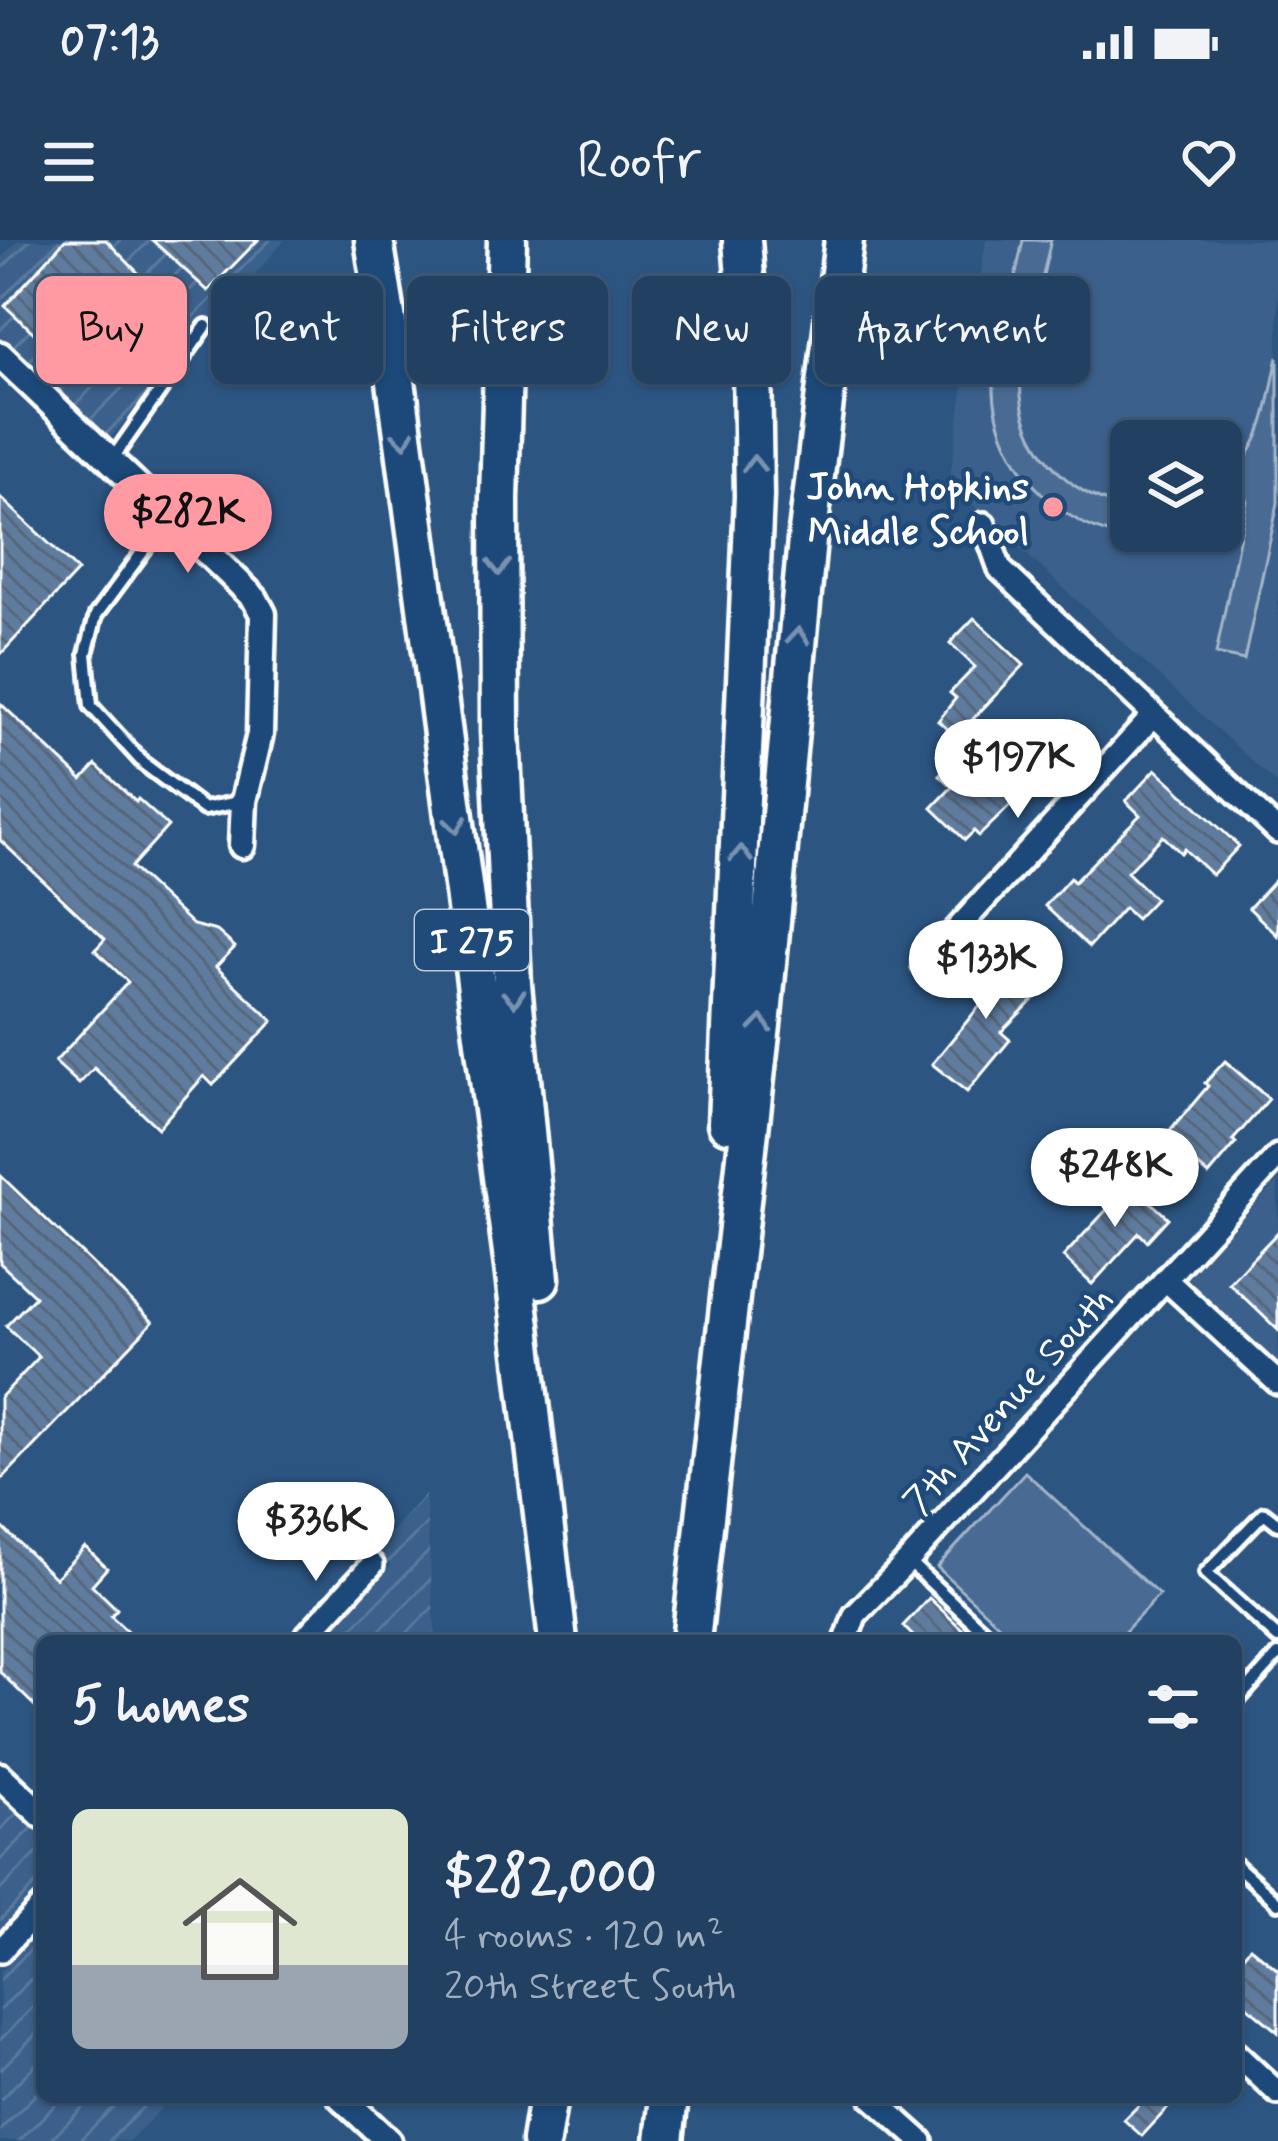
<!DOCTYPE html>
<meta charset="utf-8">
<style>
:root{--surface:#214062;--page:#2d4b6b;--text:#f1f3f6;--muted:#a2afbe;--line:#3e5977;--accent:#ff9aa2}
body{margin:0;font-family:Mynerve,sans-serif;background:var(--page);color:var(--text);height:100vh;display:flex;flex-direction:column;font-size:45px;white-space:nowrap}
*{box-sizing:border-box;margin:0}
p{font-size:39px;color:var(--muted)}
.icon{flex:none;width:66px;height:66px;fill:none;stroke:currentColor;stroke-width:2;stroke-linecap:round;stroke-linejoin:round}
.map{position:relative;flex:1;overflow:hidden}
.details{position:absolute;left:36px;top:1395px;width:1206px;height:468px;display:flex;flex-direction:column;background:var(--surface);border-radius:18px;box-shadow:0 3px 9px #0004,0 0 0 3px var(--line)}
.details>*{flex:none}
.top-card{position:absolute;left:36px;top:36px;width:1206px;height:108px;display:flex;gap:24px}
.buttons{position:absolute;left:1110px;top:180px;display:grid;gap:24px}
.buttons a{display:grid;place-items:center;width:132px;height:132px;border-radius:18px;background:var(--surface);box-shadow:0 3px 9px #0004,0 0 0 3px var(--line);font-size:60px}
.price{position:absolute;translate:-50% -102px;padding:0 27px;border-radius:42px;background:#fff;color:#222;font-size:39px;line-height:78px;filter:drop-shadow(0 3px 6px #0008)}
.price::after{content:'';position:absolute;left:50%;top:72px;width:36px;height:27px;margin-left:-18px;background:inherit;clip-path:polygon(0 0,100% 0,50% 100%)}
.price.selected{background:var(--accent);color:#111}
ul{padding:0;list-style:none}
li{display:flex;align-items:center;gap:36px;height:300px;padding:0 36px}
li span{display:grid;place-items:center;flex:none;width:336px;height:240px;border-radius:18px;color:#555}
li>.icon{margin-inline-start:auto}
span .icon{width:144px;height:144px;fill:#fffc;stroke-width:1}
li b{font-size:51px}
h2{display:flex;justify-content:space-between;align-items:center;height:144px;padding:0 36px;font-size:51px}
.pill{padding:0 42px;border-radius:18px;background:var(--surface);box-shadow:0 3px 9px #0004,0 0 0 3px var(--line);font-size:42px;line-height:108px}
.pill.selected{background:var(--accent);color:#111}
.status{display:flex;justify-content:space-between;align-items:center;height:84px;padding:0 60px;background:var(--surface);direction:ltr}
.status svg{height:33px;fill:currentColor}
header{display:flex;justify-content:space-between;align-items:center;height:156px;padding:0 36px;background:var(--surface);font-size:54px;font-weight:600}
.map>svg:first-child{display:block}
.built{fill:#3b618b;fill-rule:evenodd}
.industrial{fill:url(#industrial-furrows)}
.green{fill:#486b92;stroke:#a4b5c8;stroke-width:3}
.building{fill:url(#building-back-hatch);stroke:#fff;stroke-width:3}
.lines{fill:none;stroke-linecap:round;stroke-linejoin:round}
.service-casing{stroke:#fff;stroke-width:20}
.minor-casing{stroke:#fff;stroke-width:30}
.tertiary-casing{stroke:#fff;stroke-width:33}
.motorway-casing{stroke:#fff;stroke-width:45}
.service{stroke:#1f4a7a;stroke-width:10}
.minor{stroke:#1f4a7a;stroke-width:21}
.tertiary{stroke:#1f4a7a;stroke-width:24}
.motorway{stroke:#1f4a7a;stroke-width:36}
.oneway{stroke:#7992af}
.poi-dot{fill:#ff9aa2;stroke:#1f4a7a;stroke-width:4.5}
.labels{text-anchor:middle;stroke-width:9;stroke-linejoin:round;paint-order:stroke}
.shield{fill:#1f4a7a;stroke:#bcc9d7;stroke-width:3}
.shield-label{font-size:36px;font-weight:bold;fill:#fff}
.poi-label{font-size:39px;font-weight:bold;fill:#fff;stroke:#1f4a7a;text-anchor:end}
.street-label{font-size:39px;fill:#fff;stroke:#1f4a7a}
</style>
<div class="status"><b>07:13</b><svg viewBox="0 0 49 12"><path d="M0 12V9h3v3zM5 12V6h3v6zM10 12V3h3v9zM15 12V0h3v12zM26 1h20v11H26zM47 4h2v5h-2z"/></svg></div>
<header><svg class="icon" aria-label="menu" viewBox="0 0 24 24"><path d="M4 6h16M4 12h16M4 18h16"/></svg>Roofr<svg class="icon" aria-label="heart" viewBox="0 0 24 24"><path d="M12 20l-8-8c-3-5 5-10 8-4 3-6 11-1 8 4z"/></svg></header>
<div class="map">
<svg width="1278" height="1901" viewBox="0 0 1278 1901">
<defs>
<pattern id="industrial-furrows" width="10" height="10" patternUnits="userSpaceOnUse" patternTransform="scale(3)"><rect width="10" height="10" fill="#3b618b"/><path d="M-1 1l2-2M0 10L10 0M9 11l2-2" fill="none" stroke="#58799c"/></pattern>
<pattern id="building-back-hatch" width="6" height="6" patternUnits="userSpaceOnUse" patternTransform="scale(3)"><rect width="6" height="6" fill="#5e7c9f"/><path d="M-1 5l2 2M0 0l6 6M5-1l2 2" fill="none" stroke="#56667a"/></pattern>
</defs>
<rect width="100%" height="100%" fill="#2c5582"/>
<filter id="ink" filterUnits="userSpaceOnUse"><feTurbulence type="fractalNoise" baseFrequency=".00833" numOctaves="2"/><feDisplacementMap in="SourceGraphic" scale="24" xChannelSelector="R" yChannelSelector="G"/><feConvolveMatrix kernelMatrix="1 2 1 2 8 2 1 2 1" color-interpolation-filters="sRGB"/></filter>
<g filter="url(#ink)">
<g class="built">
<path d="M986,0H1278V545L949,243ZM1131,201H1221V291H1131Z"/>
<polygon points="1278,941 1278,1125 1185,1040"/>
</g>
<g class="industrial">
<polygon points="18,0 285,0 108,200 0,97 0,20"/>
<polygon points="425,1254 436,1401 322,1401 391,1326 375,1310"/>
<polygon points="0,1554 42,1594 42,1644 0,1689"/>
<polygon points="42,1688 42,1857 172,1857 129,1901 0,1901 0,1733"/>
</g>
<g class="green">
<path d="M1023,0H1051C1043,34 1036,67 1029,101C1025,118 1019,139 1021,156C1027,213 1075,261 1131,267V291H1193C1096,327 988,237 994,136C995,121 1001,105 1004,91C1010,60 1017,30 1023,0Z"/>
<path d="M1278,117V263L1244,420L1216,414L1247,261L1221,278V244C1266,206 1266,171 1278,117Z"/>
<polygon points="1025,1232 1159,1355 1116,1401 1016,1401 937,1327"/>
</g>
<g class="building">
<polygon points="65,0 106,0 184,80 166,98 150,82 143,88 131,78 78,134 5,66"/>
<polygon points="152,0 258,0 208,51"/>
<polygon points="0,257 78,331 0,415"/>
<polygon points="974,378 1024,425 973,479 1013,516 1015,514 1040,536 1015,566 1012,564 979,596 974,591 965,600 932,568 952,547 939,535 960,514 955,510 963,501 938,481 956,458 950,453 975,427 950,403"/>
<polygon points="0,463 82,540 96,525 136,562 138,559 168,586 131,627 193,685 217,691 235,707 216,727 273,781 213,845 204,836 158,888 94,828 79,844 55,822 128,742 95,710 105,699 0,600"/>
<polygon points="1156,529 1239,606 1212,635 1184,609 1181,613 1163,596 1127,632 1155,659 1136,679 1124,668 1089,707 1045,666 1070,638 1074,642 1140,575 1126,561"/>
<polygon points="1278,637 1278,696 1249,668"/>
<polygon points="993,708 1040,753 1001,792 1010,800 967,852 932,824 991,752 970,732"/>
<polygon points="1225,821 1269,859 1233,900 1236,903 1209,935 1165,897 1208,846 1205,843"/>
<polygon points="0,935 153,1082 0,1241 0,1158 39,1117 6,1086 35,1056 0,1023"/>
<polygon points="1121,935 1168,978 1147,1001 1139,993 1092,1044 1063,1017 1110,966 1100,958"/>
<polygon points="1278,992 1278,1090 1229,1043"/>
<polygon points="0,1285 55,1338 85,1307 107,1328 92,1345 117,1369 111,1376 138,1401 42,1401 42,1473 0,1432"/>
<polygon points="929,1358 975,1401 918,1401 903,1386"/>
<polygon points="1250,1707 1278,1730 1278,1792 1236,1757 1236,1724"/>
<polygon points="1147,1857 1178,1857 1142,1896 1124,1880"/>
</g>
<g class="lines">
<defs>
<g id="service">
<polyline points="113,218 206,86"/>
<polyline points="167,279 96,375 86,414 91,466 144,524 204,569 244,561"/>
<polyline points="1278,1284 1264,1273 1206,1333 1278,1398"/>
<polyline points="908,1321 994,1401"/>
<polyline points="1236,1462 1278,1415"/>
<polyline points="1236,1625 1278,1663"/>
</g>
<g id="minor">
<polyline points="984,284 1000,329 1278,592"/>
<polyline points="924,725 1153,476"/>
<polyline points="1166,1040 1278,1143"/>
<polyline points="302,1401 372,1325"/>
<polyline points="846,1401 855,1375 908,1321 1278,916"/>
<polyline points="0,1711 42,1666"/>
<polyline points="1236,1814 1278,1853"/>
<polyline points="872,1857 921,1901"/>
</g>
<g id="tertiary">
<polyline points="0,115 236,340 255,359 263,374 260,494 244,561 242,605"/>
<polyline points="0,1536 42,1575"/>
<polyline points="341,1857 388,1901"/>
</g>
<g id="motorway">
<polyline points="374,0 393,119 514,1027 558,1401"/>
<polyline points="507,0 499,258 500,491 512,744 540,1039"/>
<polyline points="727,883 754,256 752,124 742,0"/>
<polyline points="691,1401 762,776 807,300 844,0"/>
<polyline points="541,1901 548,1857"/>
<polyline points="664,1901 669,1857"/>
</g>
</defs>
<use href="#service" class="service-casing"/>
<use href="#minor" class="minor-casing"/>
<use href="#tertiary" class="tertiary-casing"/>
<use href="#motorway" class="motorway-casing"/>
<use href="#service" class="service"/>
<use href="#minor" class="minor"/>
<use href="#tertiary" class="tertiary"/>
<use href="#motorway" class="motorway"/>
</g>
<defs><path id="oneway-chevron" d="M-2-3.5L2.5 0L-2 3.5" fill="none" stroke-width="1.6" stroke-linecap="round" stroke-linejoin="round" transform="scale(3)"/></defs>
<g class="oneway">
<use href="#oneway-chevron" transform="translate(404 199) rotate(82)"/>
<use href="#oneway-chevron" transform="translate(754 224) rotate(-91)"/>
<use href="#oneway-chevron" transform="translate(499 327) rotate(90)"/>
<use href="#oneway-chevron" transform="translate(798 396) rotate(-85)"/>
<use href="#oneway-chevron" transform="translate(456 585) rotate(82)"/>
<use href="#oneway-chevron" transform="translate(741 614) rotate(-88)"/>
<use href="#oneway-chevron" transform="translate(514 758) rotate(85)"/>
<use href="#oneway-chevron" transform="translate(761 784) rotate(-84)"/>
</g>
</g>
<circle class="poi-dot" cx="1053" cy="267" r="12"/>
<g class="labels">
<rect class="shield" x="415" y="670" width="114" height="60" rx="9"/>
<g class="shield-label">
<text x="472" y="713">I 275</text>
</g>
<g class="poi-label">
<text x="1029" y="259">John Hopkins<tspan x="1029" dy="45">Middle School</tspan></text>
</g>
<g class="street-label">
<text transform="translate(1007 1159) rotate(-48)" y="14">7th Avenue South</text>
</g>
</g>
</svg>
<div class="buttons">
<a><svg class="icon" aria-label="layers" viewBox="0 0 24 24"><path d="M12 4l9 5-9 5-9-5zM3 14l9 5 9-5"/></svg></a>
</div>
<b class="price selected" style="left:188px;top:336px">$282K</b>
<b class="price" style="left:1018px;top:581px">$197K</b>
<b class="price" style="left:986px;top:782px">$133K</b>
<b class="price" style="left:1115px;top:990px">$248K</b>
<b class="price" style="left:316px;top:1344px">$336K</b>
<div class="top-card">
<a class="pill selected">Buy</a>
<a class="pill">Rent</a>
<a class="pill">Filters</a>
<a class="pill">New</a>
<a class="pill">Apartment</a>
</div>
<section class="details">
<h2>5 homes<svg class="icon" aria-label="filters" viewBox="0 0 24 24"><path d="M4 7h16M4 17h16"/><circle cx="9" cy="7" r="2"/><circle cx="15" cy="17" r="2"/></svg></h2>
<ul>
<li><span style="background:linear-gradient(#dfe7d0 65%,#9aa5b1 0)"><svg class="icon" aria-label="home" viewBox="0 0 24 24"><path d="M3 11l9-7 9 7M6 9v11h12V9"/></svg></span><div><b>$282,000</b><p>4 rooms · 120 m²</p><p>20th Street South</p></div></li>
</ul>
</section>
</div>
